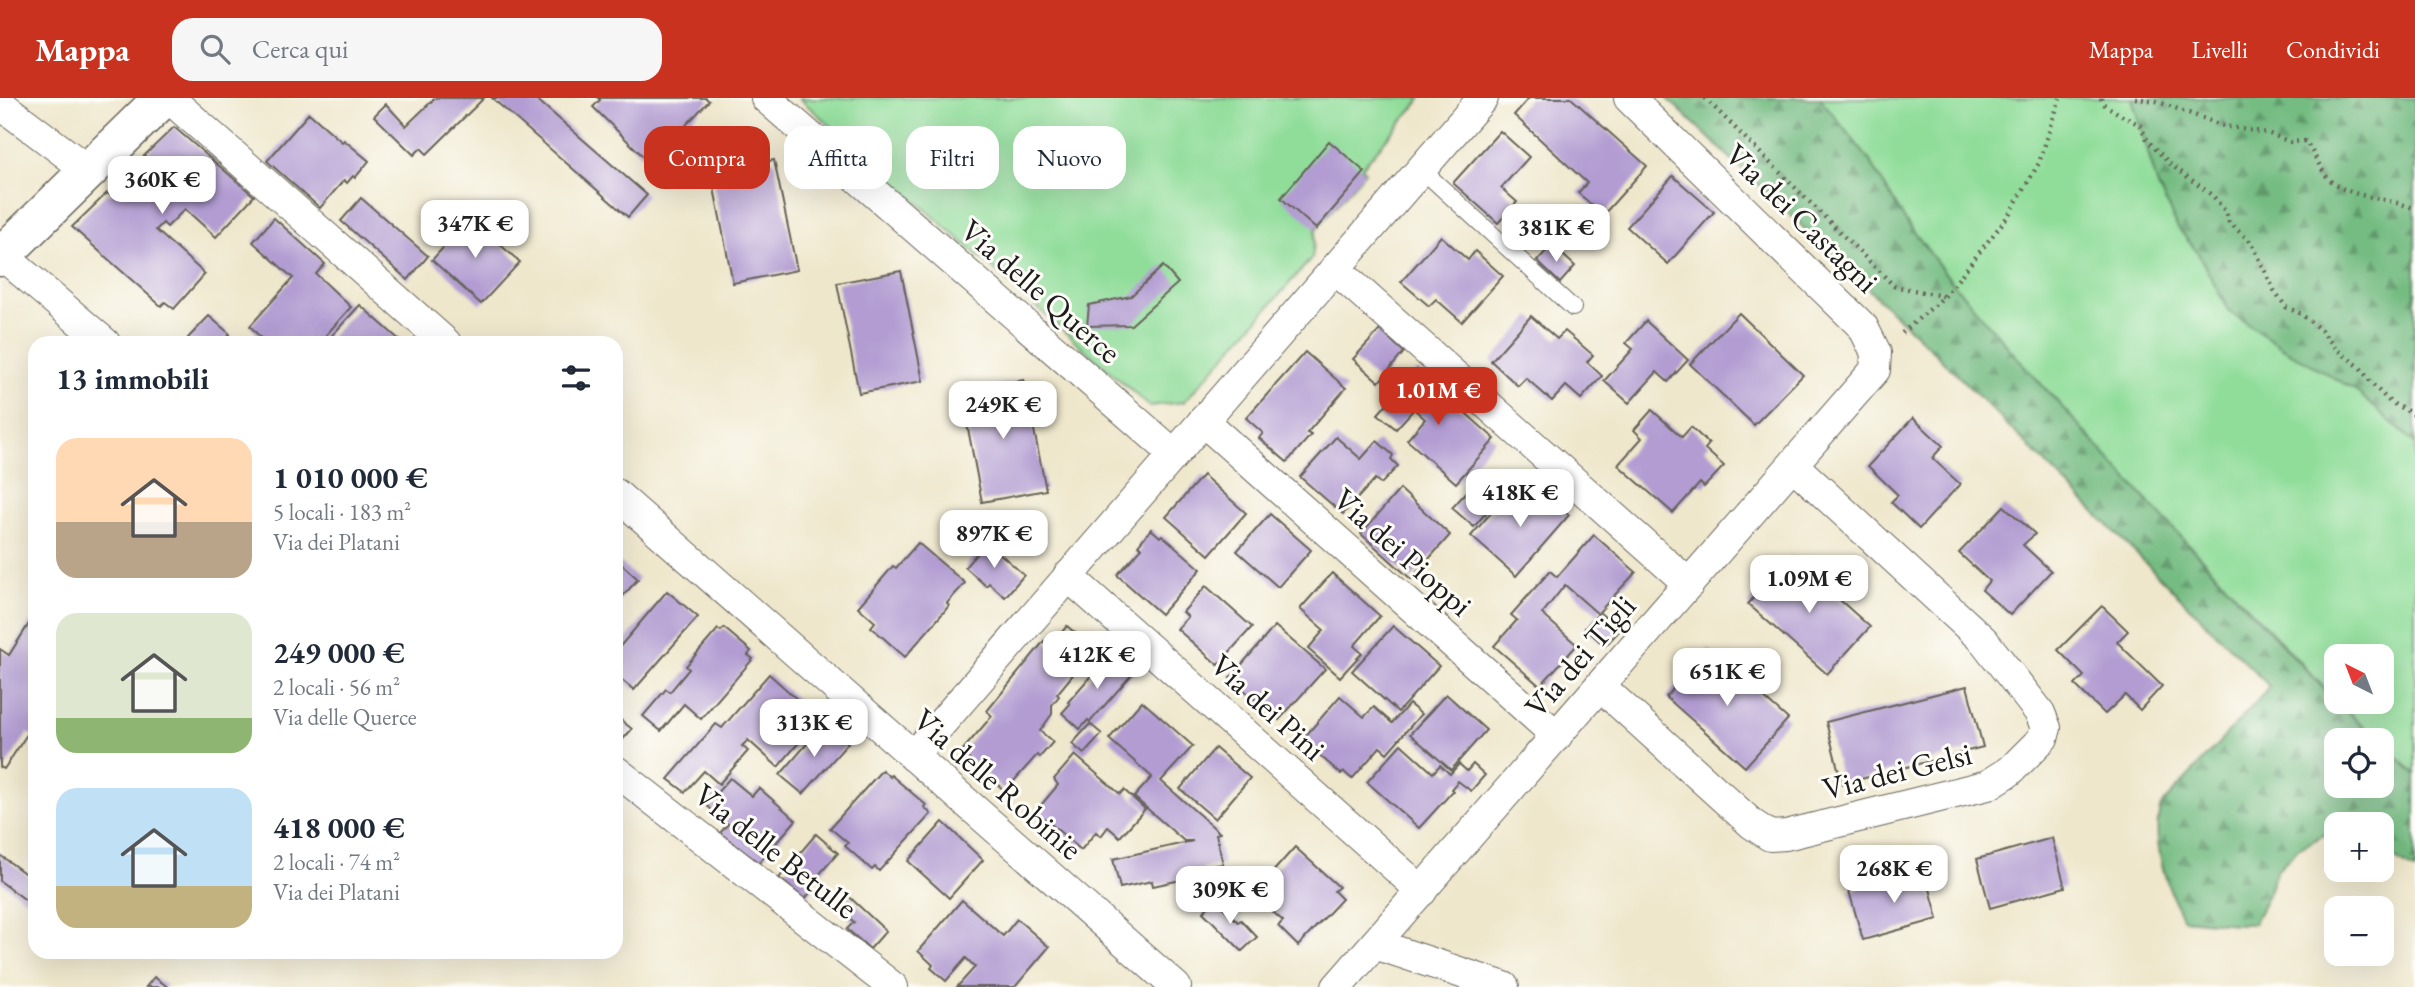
<!DOCTYPE html>
<html lang="it">
<meta charset="utf-8">
<style>
:root{--surface:#fff;--page:#f6f6f7;--text:#1f2937;--muted:#747a83;--accent:#c8321e}
body{margin:0;font-family:"EB Garamond",serif;background:var(--page);color:var(--text);height:100vh;display:flex;flex-direction:column;font-size:26px;white-space:nowrap}
*{box-sizing:border-box;margin:0}
p{font-size:23px;color:var(--muted)}
.icon{flex:none;width:38px;height:38px;fill:none;stroke:currentColor;stroke-width:2;stroke-linecap:round;stroke-linejoin:round}
.map{position:relative;flex:1;overflow:hidden}
.panel{position:absolute;left:28px;top:238px;width:595px;height:623px;display:flex;flex-direction:column;background:var(--surface);border-radius:21px;box-shadow:0 7px 28px #0002}
.panel>*{flex:none}
.banner{position:absolute;left:644px;top:28px;width:665px;height:63px;display:flex;gap:14px}
.needle{width:46px;rotate:318deg}
.fabs{position:absolute;left:2324px;top:546px;display:grid;gap:14px}
.fabs a{display:grid;place-items:center;width:70px;height:70px;border-radius:14px;background:var(--surface);box-shadow:0 7px 28px #0002;font-size:35px}
.price{position:absolute;translate:-50% -60px;padding:0 16px;border-radius:14px;background:#fff;color:#222;font-size:23px;line-height:46px;filter:drop-shadow(0 2px 4px #0008)}
.price::after{content:'';position:absolute;left:50%;top:42px;width:21px;height:16px;margin-left:-10px;background:inherit;clip-path:polygon(0 0,100% 0,50% 100%)}
.price.selected{background:var(--accent);color:#fff}
ul{padding:0;list-style:none}
li{display:flex;align-items:center;gap:21px;height:175px;padding:0 28px}
li span{display:grid;place-items:center;flex:none;width:196px;height:140px;border-radius:21px;color:#555}
li>.icon{margin-inline-start:auto}
span .icon{width:84px;height:84px;fill:#fffc;stroke-width:1}
li b{font-size:30px}
h2{display:flex;justify-content:space-between;align-items:center;height:84px;padding:0 28px;font-size:30px}
.chip{padding:0 24px;border-radius:21px;background:var(--surface);box-shadow:0 7px 28px #0002;font-size:24px;line-height:63px}
.chip.selected{background:var(--accent);color:#fff}
header{display:flex;align-items:center;gap:42px;box-sizing:border-box;height:98px;padding:0 35px;background:var(--accent);color:#fff}
header strong{font-size:33px}
nav{display:flex;gap:38px;margin-inline-start:auto;font-size:24px}
.search{width:490px;height:63px;background:var(--page);display:flex;align-items:center;gap:18px;box-sizing:border-box;padding:0 24px;border-radius:21px;color:var(--muted);font-size:26px}
.map>svg:first-child{display:block}
.green{fill:#90dd9a;stroke:#567c5b;stroke-width:2}
.forest{fill:url(#forest-firs);stroke:#486c4f;stroke-width:2}
.building{fill:#b29cd2}
.lines{fill:none;stroke-linecap:round;stroke-linejoin:round}
.service-casing{stroke:#66635a;stroke-width:18}
.minor-casing{stroke:#66635a;stroke-width:32}
.tertiary-casing{stroke:#66635a;stroke-width:41}
.path{stroke:#66635a;stroke-width:4.5;stroke-dasharray:2 5;stroke-linecap:butt}
.service{stroke:#fff;stroke-width:16}
.minor{stroke:#fff;stroke-width:30}
.tertiary{stroke:#fff;stroke-width:38}
.labels{text-anchor:middle;stroke-width:6;stroke-linejoin:round;paint-order:stroke}
.street-label{font-size:32px;fill:#1c1c1c;stroke:#fdfcf7}
</style>
<header>
<strong>Mappa</strong>
<div class="search"><svg class="icon" aria-label="search" viewBox="0 0 24 24"><circle cx="10" cy="10" r="6"/><path d="M15 15l6 6"/></svg>Cerca qui</div>
<nav><a>Mappa</a><a>Livelli</a><a>Condividi</a></nav>
</header>
<div class="map">
<svg width="2415" height="889" viewBox="0 0 2415 889">
<defs>
<pattern id="forest-firs" width="22" height="20" patternUnits="userSpaceOnUse" patternTransform="scale(1.75)"><rect width="22" height="20" fill="#74bc82"/><path d="M5 1l3.5 6h-7zM16 11l3.5 6h-7z" fill="#5e986a"/></pattern>
</defs>
<rect width="100%" height="100%" fill="#fdfcf7"/>
<filter id="ink" filterUnits="userSpaceOnUse"><feTurbulence type="fractalNoise" baseFrequency=".0143" numOctaves="2"/><feDisplacementMap in="SourceGraphic" scale="14" xChannelSelector="R" yChannelSelector="G"/><feConvolveMatrix kernelMatrix="1 2 1 2 8 2 1 2 1" color-interpolation-filters="sRGB"/></filter>
<filter id="wash" filterUnits="userSpaceOnUse"><feTurbulence type="fractalNoise" baseFrequency=".00686" numOctaves="4" result="noise"/><feDisplacementMap in="SourceGraphic" scale="28" xChannelSelector="R" yChannelSelector="G"/><feGaussianBlur stdDeviation="1.57" result="paint"/><feColorMatrix in="noise" values="0 0 0 0 0 0 0 0 0 0 0 0 0 0 0 0 0 1.4 0 .05"/><feComposite in="paint" operator="in"/></filter>
<g filter="url(#wash)">
<rect width="100%" height="100%" fill="#efe7cc"/>
<g class="green">
<polygon points="799,0 1422,0 1362,69 1365,74 1316,131 1312,160 1184,304 1149,308"/>
<polygon points="1820,0 2132,0 2158,88 2178,130 2198,155 2228,212 2281,249 2355,292 2415,345 2415,676 2382,645 2382,642 2379,642 2338,604 2382,604 2382,558 2336,558 2336,602 2151,407 2021,264 1952,184 1904,121 1870,63"/>
</g>
<g class="forest">
<path d="M1667,0H1820L1870,63L1904,121L1952,184L2021,264L2151,407L2336,604L2379,642H2336V688H2382V645L2415,676V773L2382,753V726H2336V740L2324,737L2298,751L2277,772L2267,799L2253,826H2236L2183,821C2167,792 2150,741 2161,708L2270,589L1927,247Z"/>
<polygon points="2132,0 2415,0 2415,345 2355,292 2281,249 2228,212 2198,155 2178,130 2158,88"/>
</g>
<g id="blocks">
<g class="building">
<polygon points="435,0 484,0 427,56 421,50 414,57 374,18 386,6 406,28"/>
<polygon points="492,0 535,0 647,97 628,119"/>
<polygon points="598,0 706,0 709,3 686,27 688,29 652,67 593,9 600,2"/>
<polygon points="1529,0 1571,0 1647,68 1603,117 1578,95 1587,85 1514,17"/>
<polygon points="309,15 342,44 344,42 369,63 355,80 353,78 347,85 344,82 320,110 267,63"/>
<polygon points="174,29 254,98 216,139 185,111 167,129 163,125 156,132 205,176 174,211 165,204 161,208 72,129 107,95 110,97 123,84 120,81"/>
<polygon points="1500,33 1529,59 1501,90 1517,104 1498,125 1453,85"/>
<polygon points="1329,43 1365,74 1316,131 1281,100"/>
<polygon points="774,62 797,172 733,185 711,75"/>
<polygon points="1673,78 1714,114 1668,166 1627,129"/>
<polygon points="361,100 428,158 408,182 341,123"/>
<polygon points="466,117 520,164 481,206 432,162 451,141 447,139"/>
<polygon points="274,120 325,166 316,176 351,209 319,245 265,245 250,228 293,180 253,144"/>
<polygon points="1441,138 1468,162 1475,153 1503,178 1462,224 1436,201 1429,208 1401,184"/>
<polygon points="1552,147 1575,168 1560,185 1537,163"/>
<polygon points="1163,168 1178,185 1131,227 1087,228 1089,207 1131,198"/>
<polygon points="901,173 923,283 859,295 837,185"/>
<polygon points="360,207 403,245 325,245"/>
<polygon points="1739,215 1803,277 1754,327 1690,266"/>
<polygon points="209,218 230,236 222,245 194,245 188,240"/>
<polygon points="1531,218 1557,241 1565,233 1593,257 1587,264 1602,278 1581,301 1566,288 1552,303 1526,280 1518,288 1491,263"/>
<polygon points="1646,223 1688,262 1668,284 1657,274 1629,305 1604,283 1633,251 1626,245"/>
<polygon points="1380,232 1404,254 1379,284 1353,261"/>
<polygon points="1305,254 1346,290 1307,335 1311,337 1287,364 1259,340 1263,335 1246,320"/>
<polygon points="1417,272 1495,341 1456,385 1407,342 1425,321 1414,311 1396,331 1378,316"/>
<polygon points="1024,282 1046,392 982,404 961,294"/>
<polygon points="1652,312 1682,339 1691,329 1709,346 1705,351 1724,368 1704,389 1700,385 1673,415 1618,367 1642,340 1634,332"/>
<polygon points="1913,320 1943,348 1932,360 1960,386 1919,431 1891,404 1898,397 1868,368"/>
<polygon points="1336,339 1361,361 1377,343 1393,357 1391,361 1398,368 1381,386 1375,381 1343,416 1300,379"/>
<polygon points="1203,377 1246,415 1209,457 1166,419"/>
<polygon points="1473,387 1494,405 1474,429 1452,410"/>
<polygon points="1536,388 1569,417 1516,478 1471,438 1507,396 1520,407"/>
<polygon points="1400,391 1450,437 1411,481 1361,436"/>
<polygon points="2004,408 2035,436 2023,447 2051,473 2010,517 1982,492 1989,483 1959,455"/>
<polygon points="1270,416 1311,452 1278,489 1237,453"/>
<polygon points="1151,431 1160,439 1162,437 1201,471 1161,516 1117,477 1142,450 1138,447"/>
<polygon points="1594,437 1636,474 1599,514 1620,532 1605,548 1585,530 1598,516 1565,487 1542,516 1577,547 1540,588 1494,548 1517,522 1511,517 1550,473 1557,479"/>
<polygon points="987,444 1024,477 1005,499 989,485 986,488 965,469"/>
<polygon points="918,445 965,485 947,505 949,508 905,559 871,529 875,524 858,509 893,468 896,470"/>
<polygon points="1791,458 1870,529 1827,576 1748,506"/>
<polygon points="618,463 638,481 616,506 616,465"/>
<polygon points="1332,475 1380,518 1354,548 1362,555 1340,579 1308,551 1324,532 1300,511"/>
<polygon points="1206,488 1252,529 1218,567 1177,531 1188,519 1183,514"/>
<polygon points="667,493 698,519 634,592 616,577 616,553"/>
<polygon points="2102,508 2128,533 2117,544 2162,588 2140,612 2125,597 2105,616 2075,587 2084,578 2058,552"/>
<polygon points="32,521 35,523 35,640 28,635 4,671 0,669 0,551 9,557"/>
<polygon points="1067,528 1094,551 1057,596 1059,598 1052,607 1052,616 1040,633 1053,644 1040,659 1037,657 1005,693 961,654 992,618 987,613 1044,543 1050,548"/>
<polygon points="1275,528 1325,571 1279,622 1230,580"/>
<polygon points="1393,528 1439,568 1398,614 1352,573"/>
<polygon points="724,530 751,553 748,557 753,561 701,621 684,606 661,633 643,618 666,591 670,594 689,571 686,568 718,531 721,533"/>
<polygon points="1709,551 1788,621 1745,669 1666,599"/>
<polygon points="1111,555 1134,574 1090,624 1088,622 1080,631 1062,615 1070,606 1068,604"/>
<polygon points="769,576 819,621 778,669 748,642 742,648 748,653 719,686 704,673 685,694 668,681 716,626 722,630"/>
<polygon points="1967,588 1983,649 1842,686 1826,624"/>
<polygon points="1446,596 1486,632 1451,672 1410,636"/>
<polygon points="1340,598 1364,619 1374,609 1392,625 1409,606 1421,616 1387,655 1380,649 1352,681 1344,674 1341,676 1302,642"/>
<polygon points="1142,603 1193,648 1161,683 1220,735 1216,736 1223,766 1202,770 1204,777 1153,788 1152,783 1120,790 1113,761 1193,743 1184,743 1134,699 1152,679 1109,641"/>
<polygon points="616,618 632,631 616,649"/>
<polygon points="825,625 848,645 803,696 780,677"/>
<polygon points="1090,626 1102,636 1084,656 1072,646"/>
<polygon points="1401,646 1433,675 1440,667 1450,676 1459,666 1467,673 1473,666 1485,677 1471,693 1458,683 1451,691 1453,693 1419,730 1367,684"/>
<polygon points="1215,650 1250,680 1215,721 1180,691"/>
<polygon points="1075,657 1120,696 1124,692 1145,711 1120,739 1108,729 1101,738 1096,734 1081,752 1036,713 1058,687 1054,681"/>
<polygon points="882,672 890,679 891,677 926,707 924,709 931,716 879,773 875,769 872,772 845,748 848,745 830,730"/>
<polygon points="730,680 752,698 759,690 796,722 759,765 720,735 728,726 706,707"/>
<polygon points="943,724 983,762 949,800 908,763"/>
<polygon points="816,736 838,755 809,788 813,791 805,801 779,780"/>
<polygon points="2052,740 2065,789 1990,810 1977,761"/>
<polygon points="1295,749 1339,789 1334,793 1342,801 1298,848 1278,828 1283,823 1260,802 1278,784 1270,777"/>
<polygon points="0,757 35,783 35,809 0,783"/>
<polygon points="1925,772 1938,821 1863,842 1849,793"/>
<polygon points="842,792 886,833 870,851 847,831 854,824 831,804"/>
<polygon points="962,802 1003,838 1017,821 1049,849 1015,889 957,889 975,869 966,860 946,883 931,870 933,867 918,853"/>
<polygon points="1216,802 1238,824 1241,822 1257,839 1242,853 1203,814"/>
<polygon points="154,879 168,889 146,889"/>
</g>
</g>
</g>
<g filter="url(#ink)">
<use href="#blocks" fill-opacity="0" stroke="#66635a" stroke-width="2"/>
<g class="lines">
<defs>
<polyline id="service" points="1421,71 1573,210"/>
<g id="minor">
<polyline points="169,0 446,245"/>
<polyline points="766,0 1174,356"/>
<polyline points="0,6 73,61 87,74"/>
<polyline points="2,157 105,245"/>
<polyline points="1335,171 1689,486"/>
<polyline points="1203,323 1557,638"/>
<polyline points="616,396 1176,889"/>
<polyline points="1068,478 1422,793"/>
<polyline points="1600,588 1752,726 1770,738 1786,737 1988,687 2010,673 2043,640 2046,630 2040,615 1984,543 1793,367"/>
<polyline points="913,658 1483,0"/>
<polyline points="616,673 893,889"/>
<polyline points="1375,846 1504,889"/>
<polyline points="1337,889 1875,272 1876,255 1863,229 1629,0"/>
</g>
<polyline id="tertiary" points="0,159 163,0"/>
</defs>
<use href="#service" class="service-casing"/>
<use href="#minor" class="minor-casing"/>
<use href="#tertiary" class="tertiary-casing"/>
<g class="path">
<polyline points="1705,0 1894,188 1943,198"/>
<polyline points="2101,0 2102,5 2124,19 2140,27 2148,43 2170,66 2213,98 2226,114 2229,124 2252,145 2274,192 2286,209 2301,216 2322,233 2337,252 2360,269 2372,286 2390,304 2415,317"/>
<path d="M2135,0L2156,3L2224,28L2267,35L2291,44L2305,43C2314,54 2320,71 2328,80C2347,101 2389,99 2415,111"/>
<polyline points="1902,235 1944,199 2008,118 2039,65 2060,0"/>
</g>
<use href="#service" class="service"/>
<use href="#minor" class="minor"/>
<use href="#tertiary" class="tertiary"/>
</g>
</g>
<g class="labels">
<g class="street-label">
<text transform="translate(1802 120) rotate(44)" y="11">Via dei Castagni</text>
<text transform="translate(1041 193) rotate(41)" y="11">Via delle Querce</text>
<text transform="translate(1403 454) rotate(42)" y="11">Via dei Pioppi</text>
<text transform="translate(1580 558) rotate(-49)" y="11">Via dei Tigli</text>
<text transform="translate(1268 609) rotate(42)" y="11">Via dei Pini</text>
<text transform="translate(1897 673) rotate(-14)" y="11">Via dei Gelsi</text>
<text transform="translate(998 686) rotate(41)" y="11">Via delle Robinie</text>
<text transform="translate(776 753) rotate(38)" y="11">Via delle Betulle</text>
</g>
</g>
</svg>
<div class="fabs">
<a><svg class="needle" viewBox="-14 -14 28 28"><path d="M0-13l5 13h-10z" fill="#e53935"/><path d="M0 13l5-13h-10z" fill="#747a83"/></svg></a>
<a><svg class="icon" aria-label="locate" viewBox="0 0 24 24"><circle cx="12" cy="12" r="6"/><path d="M12 2v4M12 18v4M2 12h4M18 12h4"/></svg></a>
<a>+</a>
<a>−</a>
</div>
<b class="price" style="left:162px;top:118px">360K €</b>
<b class="price" style="left:475px;top:162px">347K €</b>
<b class="price" style="left:1556px;top:166px">381K €</b>
<b class="price selected" style="left:1438px;top:329px">1.01M €</b>
<b class="price" style="left:1003px;top:343px">249K €</b>
<b class="price" style="left:1520px;top:431px">418K €</b>
<b class="price" style="left:994px;top:472px">897K €</b>
<b class="price" style="left:1809px;top:517px">1.09M €</b>
<b class="price" style="left:1097px;top:593px">412K €</b>
<b class="price" style="left:1727px;top:610px">651K €</b>
<b class="price" style="left:814px;top:661px">313K €</b>
<b class="price" style="left:1894px;top:807px">268K €</b>
<b class="price" style="left:1230px;top:828px">309K €</b>
<div class="banner">
<a class="chip selected">Compra</a>
<a class="chip">Affitta</a>
<a class="chip">Filtri</a>
<a class="chip">Nuovo</a>
</div>
<section class="panel">
<h2>13 immobili<svg class="icon" aria-label="filters" viewBox="0 0 24 24"><path d="M4 7h16M4 17h16"/><circle cx="9" cy="7" r="2"/><circle cx="15" cy="17" r="2"/></svg></h2>
<ul>
<li><span style="background:linear-gradient(#ffd9b3 60%,#b9a48a 0)"><svg class="icon" aria-label="home" viewBox="0 0 24 24"><path d="M3 11l9-7 9 7M6 9v11h12V9"/></svg></span><div><b>1 010 000 €</b><p>5 locali · 183 m²</p><p>Via dei Platani</p></div></li>
<li><span style="background:linear-gradient(#dfe7d0 75%,#8fb573 0)"><svg class="icon" aria-label="home" viewBox="0 0 24 24"><path d="M3 11l9-7 9 7M6 9v11h12V9"/></svg></span><div><b>249 000 €</b><p>2 locali · 56 m²</p><p>Via delle Querce</p></div></li>
<li><span style="background:linear-gradient(#bfe0f5 70%,#c2b280 0)"><svg class="icon" aria-label="home" viewBox="0 0 24 24"><path d="M3 11l9-7 9 7M6 9v11h12V9"/></svg></span><div><b>418 000 €</b><p>2 locali · 74 m²</p><p>Via dei Platani</p></div></li>
</ul>
</section>
</div>
